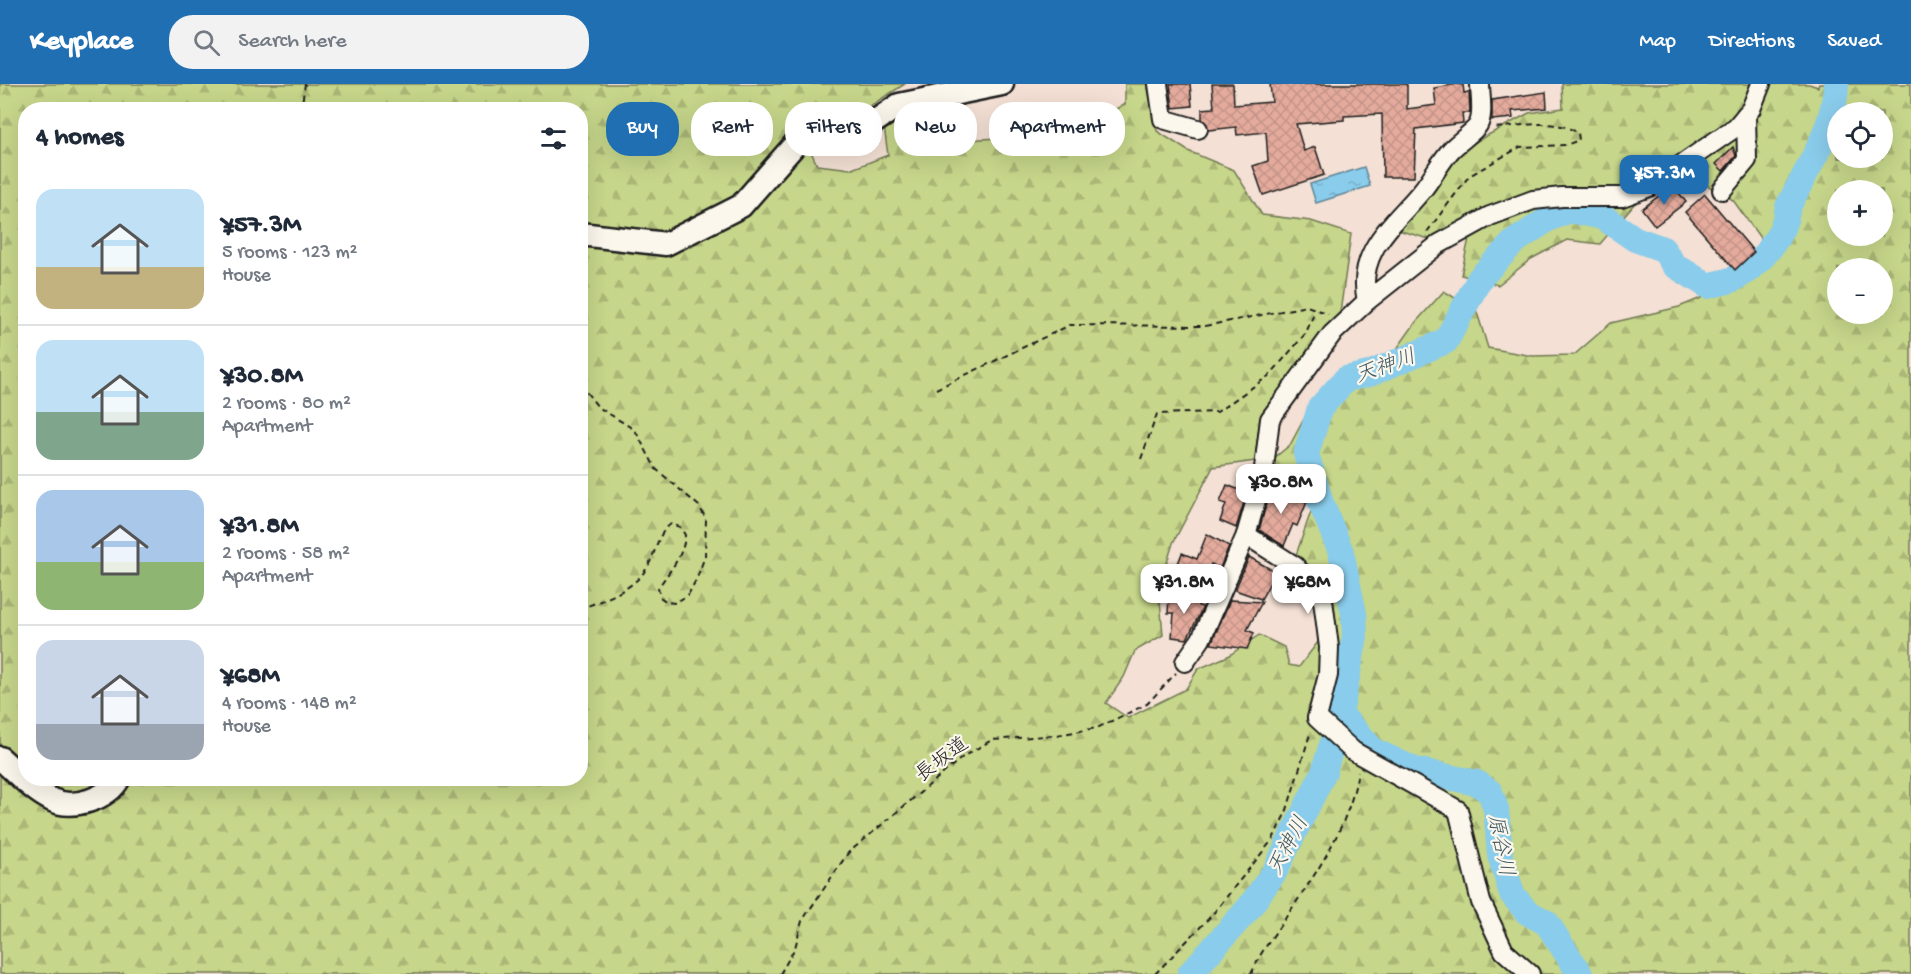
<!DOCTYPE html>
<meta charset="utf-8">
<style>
:root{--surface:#fff;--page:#f2f2f3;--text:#1f2937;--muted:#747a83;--line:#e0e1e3;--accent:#1f6fb2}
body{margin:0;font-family:"Gochi Hand","Klee One",sans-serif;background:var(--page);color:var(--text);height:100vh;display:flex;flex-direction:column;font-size:22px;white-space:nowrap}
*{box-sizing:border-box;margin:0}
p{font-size:20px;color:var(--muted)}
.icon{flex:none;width:33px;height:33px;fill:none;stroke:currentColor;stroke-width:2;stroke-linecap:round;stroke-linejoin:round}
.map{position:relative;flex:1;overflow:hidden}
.drawer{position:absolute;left:18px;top:18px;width:570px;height:684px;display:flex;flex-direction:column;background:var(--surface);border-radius:24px;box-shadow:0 6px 24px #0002}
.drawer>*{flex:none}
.banner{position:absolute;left:606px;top:18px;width:570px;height:54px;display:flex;gap:12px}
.buttons{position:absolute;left:1827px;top:18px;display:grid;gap:12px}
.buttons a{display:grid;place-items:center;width:66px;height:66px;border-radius:50%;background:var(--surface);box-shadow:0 6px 24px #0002;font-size:30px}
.price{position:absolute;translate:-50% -51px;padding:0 14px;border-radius:12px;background:#fff;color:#222;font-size:20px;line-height:39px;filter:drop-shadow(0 2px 3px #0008)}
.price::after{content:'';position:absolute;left:50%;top:36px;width:18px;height:14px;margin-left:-9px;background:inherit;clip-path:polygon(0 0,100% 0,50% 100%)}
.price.current{background:var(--accent);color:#fff}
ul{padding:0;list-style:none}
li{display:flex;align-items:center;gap:18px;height:150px;padding:0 18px}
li+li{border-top:2px solid var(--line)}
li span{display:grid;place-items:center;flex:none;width:168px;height:120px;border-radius:18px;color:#555}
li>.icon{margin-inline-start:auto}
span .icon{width:72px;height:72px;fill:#fffc;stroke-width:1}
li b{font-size:26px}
h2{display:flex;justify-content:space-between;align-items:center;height:72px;padding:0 18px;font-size:26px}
.tag{padding:0 21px;border-radius:24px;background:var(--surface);box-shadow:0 6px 24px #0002;font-size:21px;line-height:54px}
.tag.current{background:var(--accent);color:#fff}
header{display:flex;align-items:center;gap:36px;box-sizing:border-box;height:84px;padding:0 30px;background:var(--accent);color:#fff}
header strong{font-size:28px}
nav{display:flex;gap:33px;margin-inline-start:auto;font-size:21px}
.search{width:420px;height:54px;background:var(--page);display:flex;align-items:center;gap:15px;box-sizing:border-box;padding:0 21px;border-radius:24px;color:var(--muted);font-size:22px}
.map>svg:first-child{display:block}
.forest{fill:url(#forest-firs);stroke:#717953;stroke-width:1.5;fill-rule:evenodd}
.water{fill:url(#water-ripples);stroke:#5e8698;stroke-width:1.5}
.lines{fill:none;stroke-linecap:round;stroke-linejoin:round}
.river{stroke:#8acceb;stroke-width:26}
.building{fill:url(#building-cross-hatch);stroke:#1c1c1c;stroke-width:1.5}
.minor-casing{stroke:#1c1c1c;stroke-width:22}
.major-casing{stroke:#1c1c1c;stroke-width:27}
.path{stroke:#1c1c1c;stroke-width:2;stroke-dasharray:6 4.5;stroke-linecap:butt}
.minor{stroke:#fbf7ec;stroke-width:18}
.major{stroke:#fbf7ec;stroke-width:22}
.labels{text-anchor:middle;stroke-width:4.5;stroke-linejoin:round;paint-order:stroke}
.street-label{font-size:20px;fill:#1c1c1c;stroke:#fbf7ec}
.water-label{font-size:21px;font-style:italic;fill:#425a64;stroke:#fbf7ec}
</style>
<header>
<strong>Keyplace</strong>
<div class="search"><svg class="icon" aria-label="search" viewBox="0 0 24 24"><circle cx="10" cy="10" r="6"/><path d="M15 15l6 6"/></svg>Search here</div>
<nav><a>Map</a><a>Directions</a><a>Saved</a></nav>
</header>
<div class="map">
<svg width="1911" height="890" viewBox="0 0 1911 890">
<defs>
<pattern id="forest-firs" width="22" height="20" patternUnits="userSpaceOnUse" patternTransform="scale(1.5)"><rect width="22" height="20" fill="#c6d68a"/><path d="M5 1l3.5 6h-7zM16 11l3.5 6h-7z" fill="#aab776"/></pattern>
<pattern id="water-ripples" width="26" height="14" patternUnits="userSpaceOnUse" patternTransform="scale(1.5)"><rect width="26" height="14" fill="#8acceb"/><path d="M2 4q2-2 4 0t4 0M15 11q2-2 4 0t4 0" fill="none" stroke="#76afc9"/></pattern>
<pattern id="building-cross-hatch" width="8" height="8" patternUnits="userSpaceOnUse" patternTransform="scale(1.5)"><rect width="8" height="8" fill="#e4ab9d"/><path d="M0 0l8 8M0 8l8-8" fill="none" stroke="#c39387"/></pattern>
</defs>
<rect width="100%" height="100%" fill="#f4e0d4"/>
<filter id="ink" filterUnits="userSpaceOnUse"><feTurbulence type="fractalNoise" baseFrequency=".0167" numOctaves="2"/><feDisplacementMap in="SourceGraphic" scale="12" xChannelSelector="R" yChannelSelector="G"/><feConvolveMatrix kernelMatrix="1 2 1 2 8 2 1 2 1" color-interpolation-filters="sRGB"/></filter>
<g filter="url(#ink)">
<path class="forest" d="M0,0H905L808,61L817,81L852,85L888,71L884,43L908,31L921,35L940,62L980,55L1052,52L1105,31L1125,20V0H1147L1157,47L1188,67L1234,86L1262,131L1311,137L1351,150L1340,229L1316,257L1259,342L1255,377L1213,383L1173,459L1159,504L1163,551L1135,567L1124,593L1106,619L1128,634L1186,605L1198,585L1228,572L1259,551L1284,563L1289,581L1299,583L1318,558L1317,488L1296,471L1316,413L1271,387L1273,375L1290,361L1304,335L1332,296L1394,269L1416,238L1444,207L1477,228L1488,264L1533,272L1574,271L1611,239L1679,223L1751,194L1773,172L1733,116L1669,79L1600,160L1567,156L1531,175L1498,201L1461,191L1470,150L1460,138L1429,155L1398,146L1451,76L1475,58L1529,29L1563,24L1562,0H1809L1818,3L1819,0H1911V890H0ZM26,26H580V694H26ZM1838,28H1882V74H1838ZM1838,106H1882V152H1838ZM1838,184H1882V230H1838Z"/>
<polygon class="water" points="1364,83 1370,102 1316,119 1310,100"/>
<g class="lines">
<g class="river">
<polyline points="1340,630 1374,667 1415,686 1477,699 1490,708 1496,725 1500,771 1512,810 1527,828 1547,839 1580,890"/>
<path d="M1190,890L1249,824L1275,787L1324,688L1340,630L1355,552L1354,530L1341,468L1321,419L1306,370L1320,324L1346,295L1369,290L1446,257L1480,194L1514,158L1548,135L1570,126L1603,133L1635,155L1663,165L1674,181L1708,202C1717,199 1728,198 1736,194C1762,179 1784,152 1788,123C1807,84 1835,45 1836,0"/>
</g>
</g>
<g class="building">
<polygon points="1170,0 1190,0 1192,22 1173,24"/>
<polygon points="1212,0 1233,0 1234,21 1272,18 1270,0 1405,0 1407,1 1407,25 1436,21 1434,4 1457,0 1463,1 1464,9 1469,8 1470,29 1462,29 1463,39 1416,45 1414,93 1383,93 1382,30 1344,32 1344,36 1296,40 1304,67 1315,63 1324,91 1263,111 1253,82 1268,77 1266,48 1237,51 1236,43 1209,46 1202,35 1202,25 1214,24"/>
<polygon points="1546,8 1547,24 1512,27 1513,34 1492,36 1492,16"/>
<polygon points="1733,63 1736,72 1723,87 1716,80"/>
<polygon points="1673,101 1686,118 1655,142 1642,125"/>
<polygon points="1705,110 1754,168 1735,186 1685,128"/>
<polygon points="1227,401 1247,409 1236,444 1220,437 1226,420 1220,418"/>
<polygon points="1271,404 1307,418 1297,442 1293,440 1284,462 1259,446"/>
<polygon points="1207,450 1229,462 1220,484 1211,480 1206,496 1177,482 1182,469 1197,475"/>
<polygon points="1249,473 1276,488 1261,515 1235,506"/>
<polygon points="1169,512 1199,514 1198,522 1203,523 1187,555 1172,553 1174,529 1168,529"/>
<polygon points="1230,516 1262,518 1247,546 1254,549 1247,565 1211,560"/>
</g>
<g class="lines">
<defs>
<g id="minor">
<polyline points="1158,0 1163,35 1198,45"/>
<polyline points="1722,106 1747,76 1746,31"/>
<path d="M1367,217C1355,166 1396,139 1424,104C1434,91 1441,77 1451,66C1457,59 1475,47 1478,41C1484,31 1480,12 1480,0"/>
<polyline points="1246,451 1295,482 1323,516 1329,563 1328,591 1317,634 1353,667 1458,726 1481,818 1504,867 1530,890"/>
<polyline points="1185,578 1201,555 1246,451 1263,392 1270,335 1332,250 1367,217 1439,160 1490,132 1533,116 1562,113 1622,113 1649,103 1736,43 1751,25 1761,0"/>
</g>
<g id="major">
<polyline points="580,150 666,160 741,122 798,57 846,51 865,44 899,21 1002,0"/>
<path d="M0,674C16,688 33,707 52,716C72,726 109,715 119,694"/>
</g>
</defs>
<use href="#minor" class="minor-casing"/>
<use href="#major" class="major-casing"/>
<g class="path">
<polyline points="301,26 305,0"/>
<path d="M1427,148L1469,92L1520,63L1566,61L1579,56L1578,49C1556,34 1520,42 1494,44"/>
<path d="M580,300L598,323L635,346L656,385L699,422L706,435L705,472L697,494L688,511L675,519L667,518L660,513L658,504C670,486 684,472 685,451L680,443L671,440C657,450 657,465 649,480C637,505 605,515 580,525"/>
<polyline points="936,305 1070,241 1205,242 1307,222 1328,230"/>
<polyline points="1141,375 1157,330 1217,328 1270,291 1306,249 1315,227"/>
<polyline points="780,890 795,864 802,837 848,769 964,672 992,656 1057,651 1097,644 1147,620 1176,589"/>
<polyline points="1155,890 1212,831 1273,755 1287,726 1310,650"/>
<path d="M1251,890L1261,870C1297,814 1348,755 1358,687"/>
</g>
<use href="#minor" class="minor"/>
<use href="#major" class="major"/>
</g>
</g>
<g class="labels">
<g class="street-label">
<text transform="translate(941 674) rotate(-37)" y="7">長坂道</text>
</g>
<g class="water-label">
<text transform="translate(1385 281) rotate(-20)" y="7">天神川</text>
<text transform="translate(1287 761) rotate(-62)" y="7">天神川</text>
<text transform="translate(1502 761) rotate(79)" y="7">原谷川</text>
</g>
</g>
</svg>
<div class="buttons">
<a><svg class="icon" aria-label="locate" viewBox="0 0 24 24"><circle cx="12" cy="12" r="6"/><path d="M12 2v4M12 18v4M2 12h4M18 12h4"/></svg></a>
<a>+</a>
<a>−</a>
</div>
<b class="price current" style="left:1664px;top:122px">¥57.3M</b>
<b class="price" style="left:1281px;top:431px">¥30.8M</b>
<b class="price" style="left:1184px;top:531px">¥31.8M</b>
<b class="price" style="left:1308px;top:531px">¥68M</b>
<div class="banner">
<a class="tag current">Buy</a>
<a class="tag">Rent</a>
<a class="tag">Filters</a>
<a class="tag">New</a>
<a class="tag">Apartment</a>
</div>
<section class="drawer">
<h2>4 homes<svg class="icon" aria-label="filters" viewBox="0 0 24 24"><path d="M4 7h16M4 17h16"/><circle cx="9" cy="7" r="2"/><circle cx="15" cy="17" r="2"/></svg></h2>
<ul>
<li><span style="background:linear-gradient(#bfe0f5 65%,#c2b280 0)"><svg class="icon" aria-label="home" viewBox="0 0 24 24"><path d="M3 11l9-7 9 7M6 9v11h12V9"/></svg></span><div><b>¥57.3M</b><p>5 rooms · 123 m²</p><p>House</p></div></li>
<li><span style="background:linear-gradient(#bfe0f5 60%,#7fa58c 0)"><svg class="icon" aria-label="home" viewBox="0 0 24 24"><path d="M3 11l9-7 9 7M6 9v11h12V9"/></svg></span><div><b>¥30.8M</b><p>2 rooms · 80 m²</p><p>Apartment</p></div></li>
<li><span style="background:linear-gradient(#a9c7e8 60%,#8fb573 0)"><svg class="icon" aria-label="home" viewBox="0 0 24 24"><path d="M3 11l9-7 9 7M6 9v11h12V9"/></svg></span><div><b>¥31.8M</b><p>2 rooms · 58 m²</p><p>Apartment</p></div></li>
<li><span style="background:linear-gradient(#c9d6e8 70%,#9aa5b1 0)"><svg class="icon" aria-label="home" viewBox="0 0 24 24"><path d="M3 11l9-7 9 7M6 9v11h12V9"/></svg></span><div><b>¥68M</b><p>4 rooms · 148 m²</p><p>House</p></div></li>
</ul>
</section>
</div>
